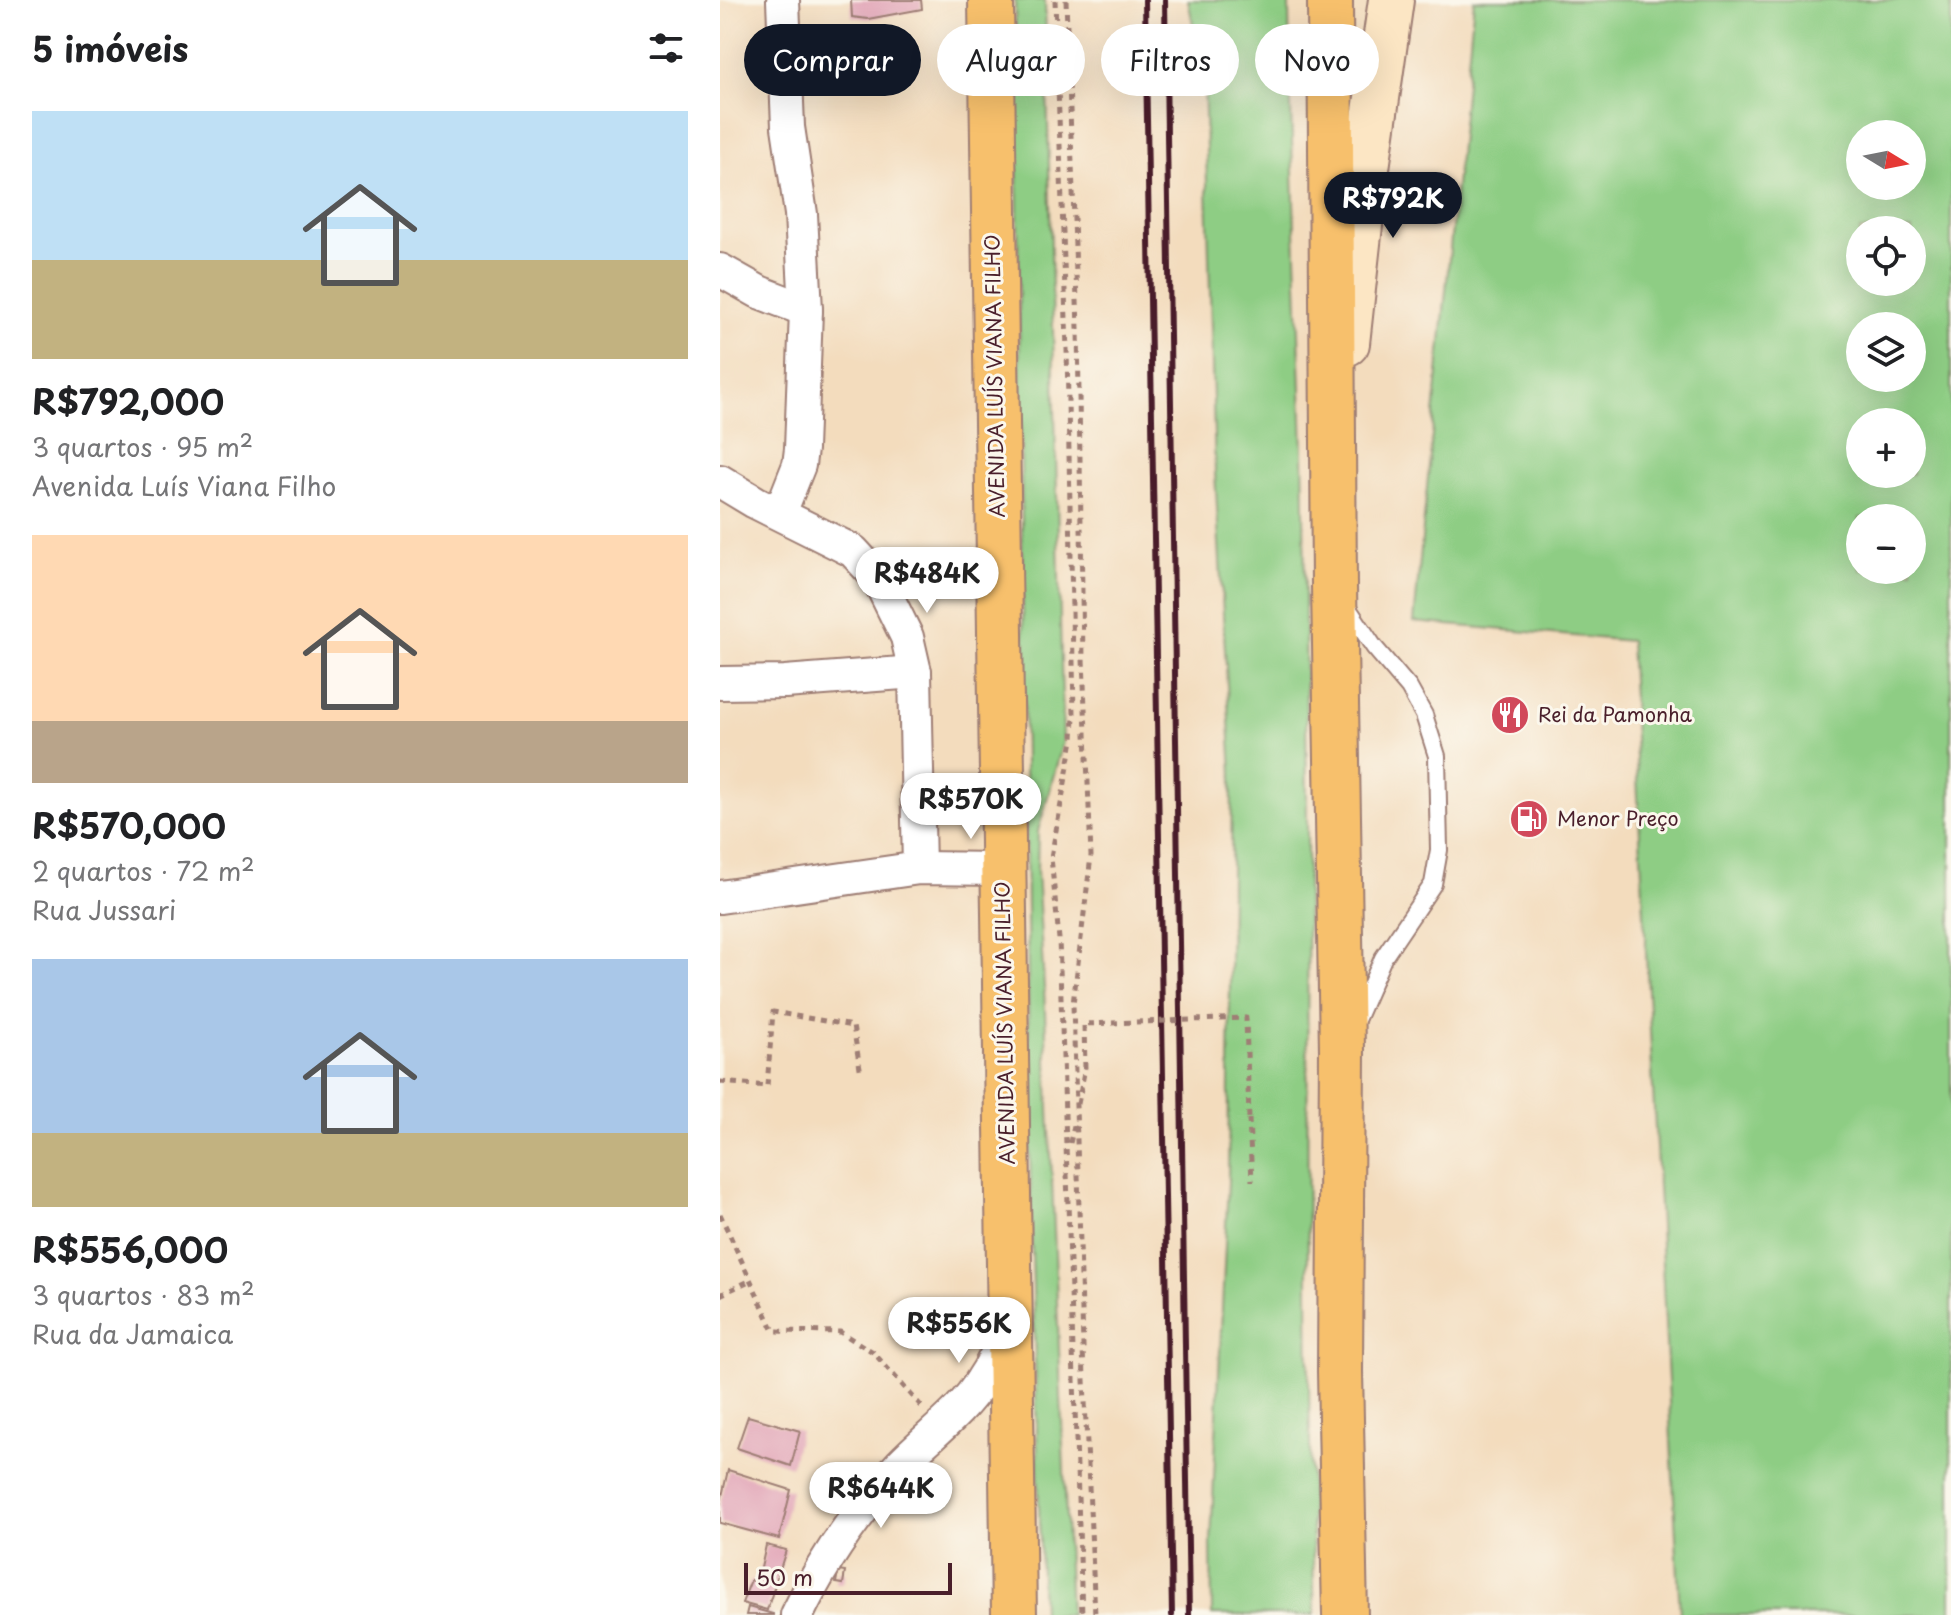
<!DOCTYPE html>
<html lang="pt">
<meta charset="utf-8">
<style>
:root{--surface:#fff;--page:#f6f6f6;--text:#202124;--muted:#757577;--accent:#111827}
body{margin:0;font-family:"Playpen Sans",sans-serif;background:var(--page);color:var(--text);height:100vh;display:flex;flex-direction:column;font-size:30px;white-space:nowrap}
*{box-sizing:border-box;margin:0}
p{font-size:26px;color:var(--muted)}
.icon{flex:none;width:44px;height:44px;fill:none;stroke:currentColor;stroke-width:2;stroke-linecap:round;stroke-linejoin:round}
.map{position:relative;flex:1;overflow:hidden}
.panel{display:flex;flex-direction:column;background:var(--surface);width:720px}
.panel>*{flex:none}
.guide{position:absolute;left:24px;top:24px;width:760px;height:72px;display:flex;gap:16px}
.needle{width:52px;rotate:100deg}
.buttons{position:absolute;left:1126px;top:120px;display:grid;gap:16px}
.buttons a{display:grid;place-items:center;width:80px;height:80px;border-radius:50%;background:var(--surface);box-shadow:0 8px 32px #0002;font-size:40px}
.scale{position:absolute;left:24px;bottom:20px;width:208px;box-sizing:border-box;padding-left:8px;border:4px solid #4a1f2b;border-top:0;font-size:22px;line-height:28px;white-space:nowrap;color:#4a1f2b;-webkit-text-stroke:6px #fbf7ec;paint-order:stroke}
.price{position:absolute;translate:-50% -68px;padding:0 18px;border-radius:28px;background:#fff;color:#222;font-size:26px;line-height:52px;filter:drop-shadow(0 2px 4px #0008)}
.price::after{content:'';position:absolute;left:50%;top:48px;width:24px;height:18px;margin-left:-12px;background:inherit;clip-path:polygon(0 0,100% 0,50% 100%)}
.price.active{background:var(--accent);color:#fff}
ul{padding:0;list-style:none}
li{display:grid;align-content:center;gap:16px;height:424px;padding:0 32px}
li span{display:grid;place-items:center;height:248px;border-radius:0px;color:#555}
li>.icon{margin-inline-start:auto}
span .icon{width:144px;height:144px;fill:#fffc;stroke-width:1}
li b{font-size:34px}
h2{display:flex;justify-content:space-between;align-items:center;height:96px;padding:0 32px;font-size:34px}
.tag{padding:0 28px;border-radius:36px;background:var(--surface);box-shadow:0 8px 32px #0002;font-size:28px;line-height:72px}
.tag.active{background:var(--accent);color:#fff}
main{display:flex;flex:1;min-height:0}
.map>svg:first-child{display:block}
.green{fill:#8ecd84;stroke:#6c7658;stroke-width:2;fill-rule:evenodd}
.building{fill:#e1a3b6}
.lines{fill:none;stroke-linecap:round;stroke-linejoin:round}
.service-casing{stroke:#9e7e74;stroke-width:20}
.minor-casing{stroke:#9e7e74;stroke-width:36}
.secondary-casing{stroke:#9e7e74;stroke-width:48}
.trunk-casing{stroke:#9e7e74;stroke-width:48}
.path{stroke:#9e7e74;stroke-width:5;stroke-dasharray:6 6;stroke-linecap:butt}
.service{stroke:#fff;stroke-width:16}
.minor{stroke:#fff;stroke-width:32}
.secondary{stroke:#fce6c4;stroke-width:44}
.trunk{stroke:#f7c06c;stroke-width:44}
.rail{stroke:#4a1f2b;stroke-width:6}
.path-bridge{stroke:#9e7e74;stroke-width:5;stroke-dasharray:6 6;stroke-linecap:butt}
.labels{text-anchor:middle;stroke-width:6;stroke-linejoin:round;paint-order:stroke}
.street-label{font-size:20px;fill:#4a1f2b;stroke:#fbf7ec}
.poi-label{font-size:20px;fill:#4a1f2b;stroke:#fbf7ec;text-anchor:start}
</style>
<main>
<section class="panel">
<h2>5 imóveis<svg class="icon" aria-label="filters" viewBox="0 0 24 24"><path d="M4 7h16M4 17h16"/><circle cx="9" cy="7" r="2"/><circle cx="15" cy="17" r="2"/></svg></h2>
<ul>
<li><span style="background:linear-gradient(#bfe0f5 60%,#c2b280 0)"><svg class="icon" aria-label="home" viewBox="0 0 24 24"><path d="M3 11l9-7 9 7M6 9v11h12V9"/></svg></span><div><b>R$792,000</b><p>3 quartos · 95 m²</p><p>Avenida Luís Viana Filho</p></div></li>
<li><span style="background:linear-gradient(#ffd9b3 75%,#b9a48a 0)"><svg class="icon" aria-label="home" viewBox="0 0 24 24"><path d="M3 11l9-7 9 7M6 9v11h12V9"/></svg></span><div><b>R$570,000</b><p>2 quartos · 72 m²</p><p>Rua Jussari</p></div></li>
<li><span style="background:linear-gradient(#a9c7e8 70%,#c2b280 0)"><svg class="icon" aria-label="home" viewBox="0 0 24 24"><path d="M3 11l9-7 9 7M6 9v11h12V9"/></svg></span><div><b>R$556,000</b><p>3 quartos · 83 m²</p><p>Rua da Jamaica</p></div></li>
</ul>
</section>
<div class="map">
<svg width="1231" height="1615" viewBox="0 0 1231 1615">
<rect width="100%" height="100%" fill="#fbf7ec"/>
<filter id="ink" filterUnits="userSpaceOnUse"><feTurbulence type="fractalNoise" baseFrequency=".0125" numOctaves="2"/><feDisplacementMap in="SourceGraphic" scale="16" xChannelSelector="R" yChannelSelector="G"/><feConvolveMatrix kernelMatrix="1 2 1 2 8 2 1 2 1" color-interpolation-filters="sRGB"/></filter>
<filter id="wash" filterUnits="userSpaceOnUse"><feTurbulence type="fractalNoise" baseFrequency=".006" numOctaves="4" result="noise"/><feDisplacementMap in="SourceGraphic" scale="32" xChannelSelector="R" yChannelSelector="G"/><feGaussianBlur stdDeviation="1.8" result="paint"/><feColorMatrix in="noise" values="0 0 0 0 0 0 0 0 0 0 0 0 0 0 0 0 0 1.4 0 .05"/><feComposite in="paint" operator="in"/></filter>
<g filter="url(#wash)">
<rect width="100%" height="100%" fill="#f3dcbd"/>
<g class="green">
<polygon points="295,0 325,0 343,742 318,831 317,871 324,987 350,1615 322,1615 311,1215"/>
<path d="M468,0H569C570,152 579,303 583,454C585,541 585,628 586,714C590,1014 583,1315 595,1615H492L491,1542L508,1182L512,774L495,472L484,77Z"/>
<path d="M754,0H1231V1615H960L910,641L694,622ZM1140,134H1192V186H1140ZM1140,230H1192V282H1140ZM1192,326V378H1140V326ZM1140,422H1192V474H1140ZM1140,518H1192V570H1140Z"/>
</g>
<g id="blocks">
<g class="building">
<polygon points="131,0 201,0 202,9 148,19 132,17"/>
<polygon points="28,1416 80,1431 71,1466 17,1448"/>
<polygon points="8,1470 71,1490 59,1539 0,1523 0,1505"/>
<polygon points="46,1545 66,1550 47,1610 22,1603 31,1580 38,1582"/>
<polygon points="118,1571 125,1572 123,1584 116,1583"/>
<polygon points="28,1607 53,1614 53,1615 26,1615"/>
</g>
</g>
</g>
<g filter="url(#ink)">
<use href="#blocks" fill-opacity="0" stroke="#9e7e74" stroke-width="2"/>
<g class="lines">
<defs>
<polyline id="service" points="625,604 654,647 689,688 704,715 717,756 719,850 713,884 663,958 636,1020"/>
<g id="minor">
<polyline points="0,270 39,292 86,310"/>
<polyline points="0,481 35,502 133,551 158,578 187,637 195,672 199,868"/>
<polyline points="60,513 79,465 81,449 86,310 81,214 68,127 63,0"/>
<polyline points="0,683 65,682 195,672"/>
<polyline points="0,897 199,868 281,869"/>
<path d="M77,1615C104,1558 138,1510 181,1464C208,1436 242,1413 262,1380C272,1365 280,1348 287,1331"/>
</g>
<polyline id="secondary" points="627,343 644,189 671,0"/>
<g id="trunk">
<polyline points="271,0 294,1615"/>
<polyline points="610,0 614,586 622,1050 620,1371 625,1615"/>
</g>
</defs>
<use href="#service" class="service-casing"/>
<use href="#minor" class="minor-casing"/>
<use href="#secondary" class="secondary-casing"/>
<use href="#trunk" class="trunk-casing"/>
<g class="path">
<polyline points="335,0 347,349 354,715 353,740 331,857 339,939 362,1615"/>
<polyline points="346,0 358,328 363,659 371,856 353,1004 364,1380 375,1615"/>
<polyline points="0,1082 47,1086 53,1012 133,1026 141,1074"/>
<polyline points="358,1104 365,1068"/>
<polyline points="529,1119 532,1181"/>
<polyline points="350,1143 355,1121"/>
<polyline points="0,1214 54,1331 120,1332 153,1352 203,1408"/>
<polyline points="0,1295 31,1280"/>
</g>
<use href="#service" class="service"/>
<use href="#minor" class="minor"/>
<use href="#secondary" class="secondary"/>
<use href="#trunk" class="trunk"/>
<g class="rail">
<polyline points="425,0 452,1615"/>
<polyline points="445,0 469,1615"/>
</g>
<polyline class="path-bridge" points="365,1068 364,1024 526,1018 529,1119"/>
</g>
</g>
<defs>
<symbol id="restaurant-disc" viewBox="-11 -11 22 22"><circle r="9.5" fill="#d1495b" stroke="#fbf7ec"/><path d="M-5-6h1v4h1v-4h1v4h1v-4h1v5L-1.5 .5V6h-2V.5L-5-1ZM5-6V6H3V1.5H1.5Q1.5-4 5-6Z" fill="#fff"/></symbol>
<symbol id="fuel-disc" viewBox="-11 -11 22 22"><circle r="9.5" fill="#d1495b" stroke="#fbf7ec"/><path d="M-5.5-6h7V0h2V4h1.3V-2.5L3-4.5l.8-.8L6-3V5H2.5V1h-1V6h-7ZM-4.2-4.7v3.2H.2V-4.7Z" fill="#fff"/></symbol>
</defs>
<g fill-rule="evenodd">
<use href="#restaurant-disc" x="768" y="693" width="44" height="44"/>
<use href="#fuel-disc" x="787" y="797" width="44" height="44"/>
</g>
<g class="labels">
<g class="street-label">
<text transform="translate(275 376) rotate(-91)" y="7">AVENIDA LUÍS VIANA FILHO</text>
<text transform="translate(285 1023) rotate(-91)" y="7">AVENIDA LUÍS VIANA FILHO</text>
</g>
<g class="poi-label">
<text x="818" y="722">Rei da Pamonha</text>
<text x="837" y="826">Menor Preço</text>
</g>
</g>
</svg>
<div class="buttons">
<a><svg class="needle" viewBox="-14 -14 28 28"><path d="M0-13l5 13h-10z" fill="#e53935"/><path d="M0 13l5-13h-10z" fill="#757577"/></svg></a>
<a><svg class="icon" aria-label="locate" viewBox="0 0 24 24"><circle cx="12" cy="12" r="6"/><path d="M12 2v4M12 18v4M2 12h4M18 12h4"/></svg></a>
<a><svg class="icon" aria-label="layers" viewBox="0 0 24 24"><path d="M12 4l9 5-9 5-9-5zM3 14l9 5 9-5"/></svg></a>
<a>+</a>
<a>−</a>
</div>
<div class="scale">50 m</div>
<b class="price active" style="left:673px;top:240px">R$792K</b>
<b class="price" style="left:207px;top:615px">R$484K</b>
<b class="price" style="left:251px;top:841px">R$570K</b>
<b class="price" style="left:239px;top:1365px">R$556K</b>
<b class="price" style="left:161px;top:1530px">R$644K</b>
<div class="guide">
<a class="tag active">Comprar</a>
<a class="tag">Alugar</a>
<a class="tag">Filtros</a>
<a class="tag">Novo</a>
</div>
</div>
</main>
